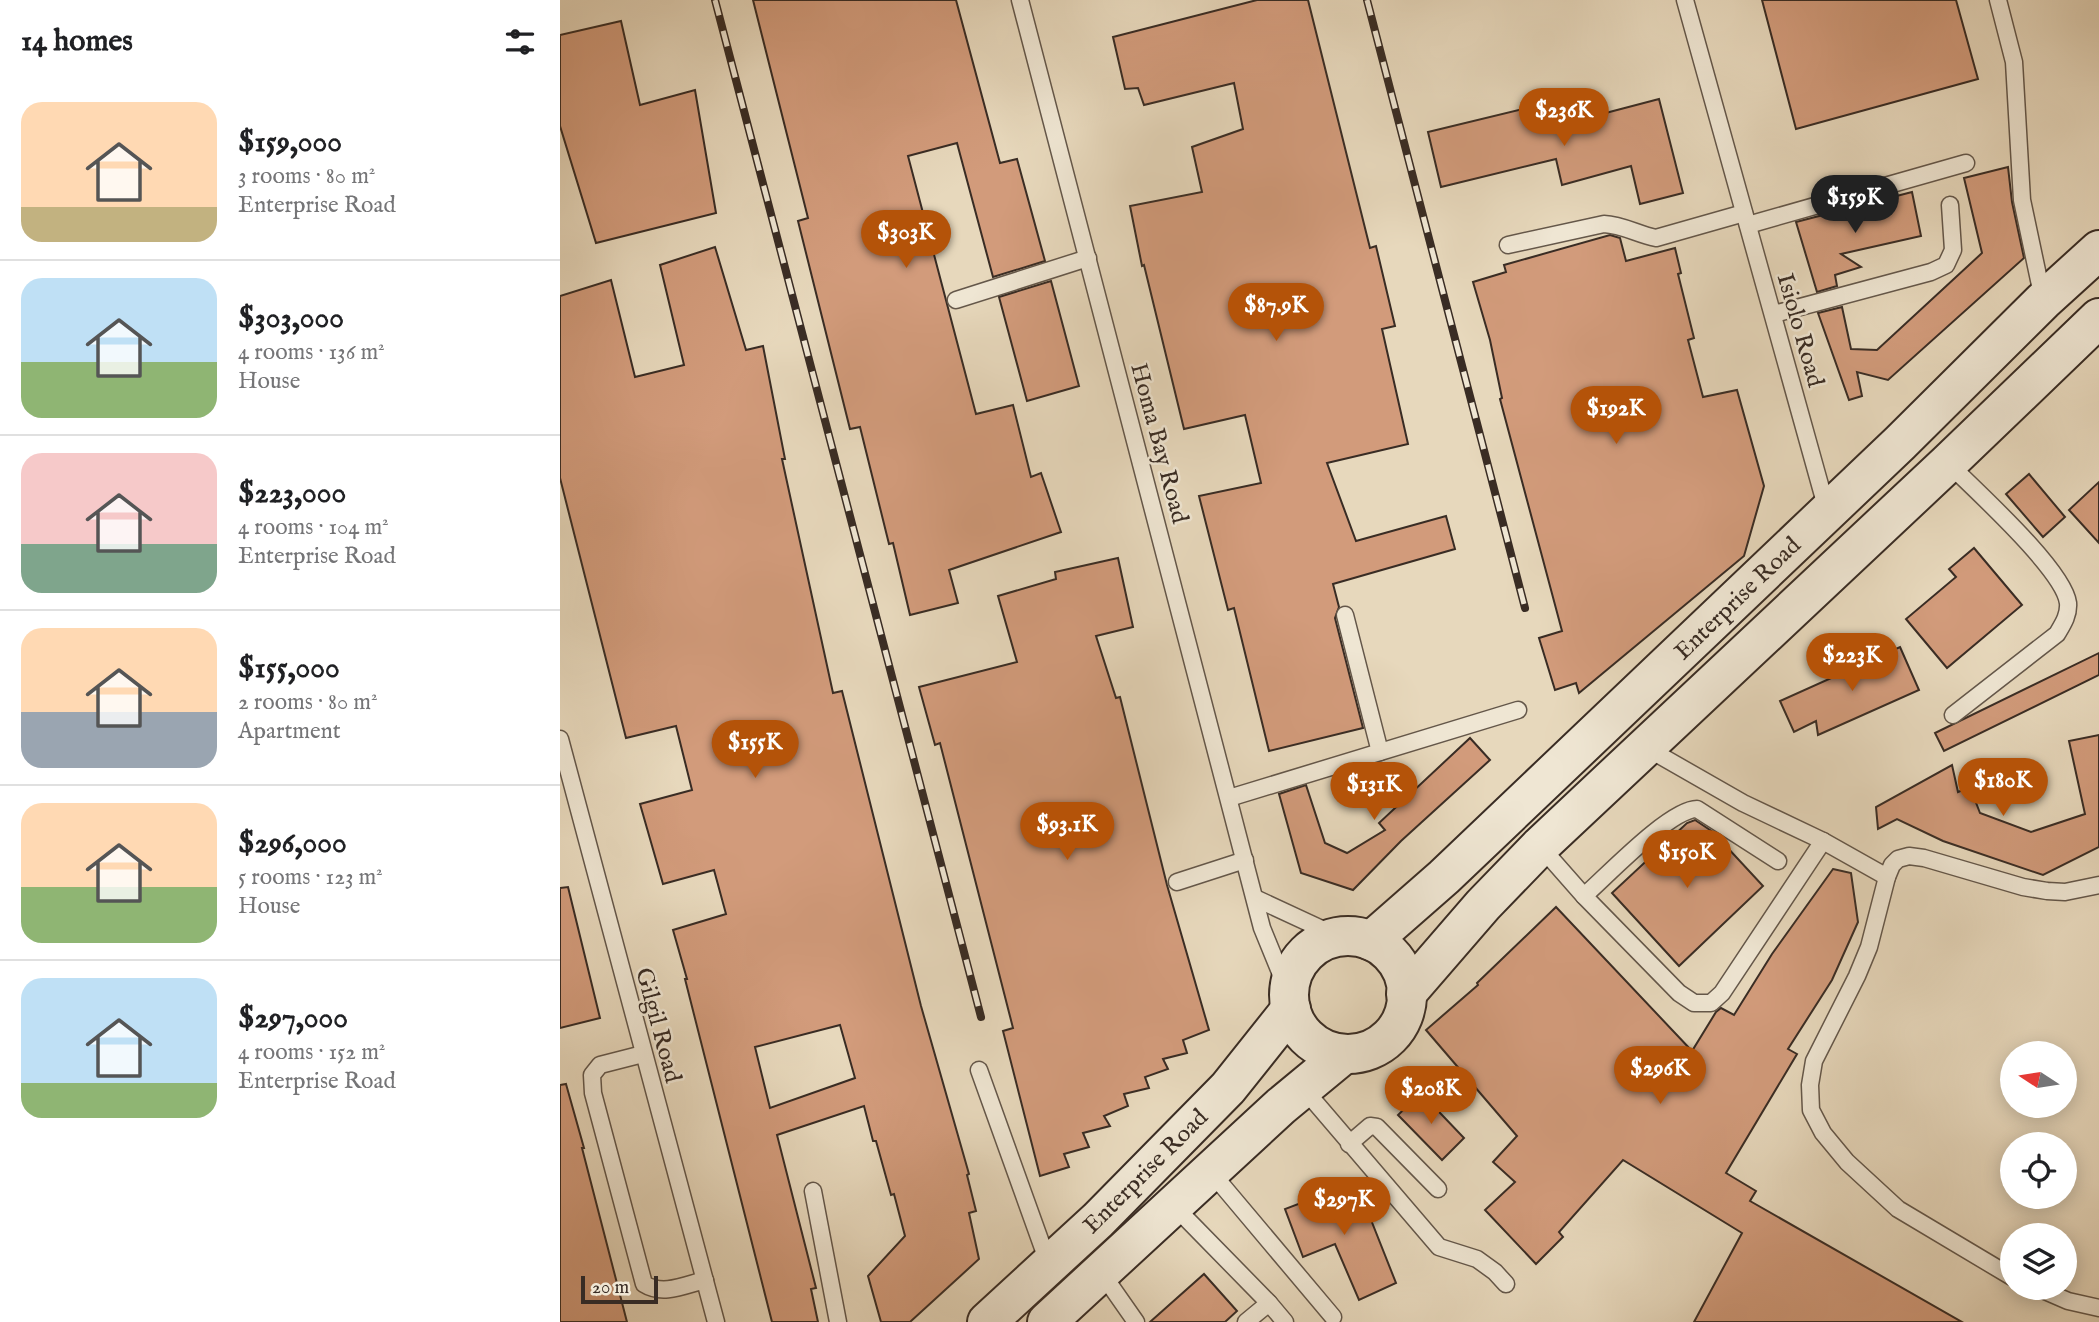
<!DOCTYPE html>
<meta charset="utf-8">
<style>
:root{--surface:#fff;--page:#f6f6f6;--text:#202124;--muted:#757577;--line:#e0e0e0;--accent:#b45309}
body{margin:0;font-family:"IM FELL English",serif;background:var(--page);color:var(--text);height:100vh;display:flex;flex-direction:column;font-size:26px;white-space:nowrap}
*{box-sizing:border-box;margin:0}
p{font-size:23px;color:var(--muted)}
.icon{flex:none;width:38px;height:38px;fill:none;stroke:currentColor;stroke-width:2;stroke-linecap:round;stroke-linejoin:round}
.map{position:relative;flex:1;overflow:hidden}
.side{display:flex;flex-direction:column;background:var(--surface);width:560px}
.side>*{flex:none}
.needle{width:46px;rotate:282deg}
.fabs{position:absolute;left:1440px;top:1041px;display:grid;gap:14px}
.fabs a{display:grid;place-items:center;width:77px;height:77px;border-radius:50%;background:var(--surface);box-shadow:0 4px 18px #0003;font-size:35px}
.scale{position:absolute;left:21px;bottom:18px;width:77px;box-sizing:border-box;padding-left:7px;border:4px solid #392c24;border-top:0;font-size:19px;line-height:24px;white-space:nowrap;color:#392c24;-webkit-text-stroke:5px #efe6d3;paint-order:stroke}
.price{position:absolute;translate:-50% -60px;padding:0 16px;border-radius:24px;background:var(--accent);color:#fff;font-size:23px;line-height:46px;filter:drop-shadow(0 2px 4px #0008)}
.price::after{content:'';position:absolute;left:50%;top:42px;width:21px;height:16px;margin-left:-10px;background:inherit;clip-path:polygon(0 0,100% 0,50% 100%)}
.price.selected{background:#222;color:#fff}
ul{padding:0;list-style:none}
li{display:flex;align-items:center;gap:21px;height:175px;padding:0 21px}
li+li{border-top:2px solid var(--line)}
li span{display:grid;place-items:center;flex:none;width:196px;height:140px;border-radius:21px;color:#555}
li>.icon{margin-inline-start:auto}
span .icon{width:84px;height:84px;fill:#fffc;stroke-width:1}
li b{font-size:30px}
h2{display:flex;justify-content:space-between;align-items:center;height:84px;padding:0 21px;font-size:30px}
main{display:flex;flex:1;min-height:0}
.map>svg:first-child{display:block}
.building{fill:#d29b7b;stroke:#392c24;stroke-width:2;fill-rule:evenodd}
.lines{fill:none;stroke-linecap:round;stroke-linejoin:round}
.lane-casing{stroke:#64574a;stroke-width:19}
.secondary-casing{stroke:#392c24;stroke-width:42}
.lane{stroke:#efe6d3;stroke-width:16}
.secondary{stroke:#efe6d3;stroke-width:38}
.rail-casing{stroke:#392c24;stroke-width:8}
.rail{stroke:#efe6d3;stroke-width:5;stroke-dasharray:16;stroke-linecap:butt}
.labels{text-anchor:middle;stroke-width:5;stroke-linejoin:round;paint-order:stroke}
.street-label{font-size:24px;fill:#392c24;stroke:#efe6d3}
</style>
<main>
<section class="side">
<h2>14 homes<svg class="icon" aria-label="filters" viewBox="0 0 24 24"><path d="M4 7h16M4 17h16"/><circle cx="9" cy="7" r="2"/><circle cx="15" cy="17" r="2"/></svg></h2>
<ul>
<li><span style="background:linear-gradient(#ffd9b3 75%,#c2b280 0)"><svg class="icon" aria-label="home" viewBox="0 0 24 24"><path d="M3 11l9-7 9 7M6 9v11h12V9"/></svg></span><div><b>$159,000</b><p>3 rooms · 80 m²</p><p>Enterprise Road</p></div></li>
<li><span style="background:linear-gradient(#bfe0f5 60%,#8fb573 0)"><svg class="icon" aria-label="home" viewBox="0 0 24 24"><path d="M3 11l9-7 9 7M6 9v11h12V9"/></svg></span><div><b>$303,000</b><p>4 rooms · 136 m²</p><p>House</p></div></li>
<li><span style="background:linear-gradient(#f6c9c9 65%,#7fa58c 0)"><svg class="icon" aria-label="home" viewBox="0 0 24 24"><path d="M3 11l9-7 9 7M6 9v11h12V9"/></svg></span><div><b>$223,000</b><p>4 rooms · 104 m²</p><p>Enterprise Road</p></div></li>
<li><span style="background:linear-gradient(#ffd9b3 60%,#9aa5b1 0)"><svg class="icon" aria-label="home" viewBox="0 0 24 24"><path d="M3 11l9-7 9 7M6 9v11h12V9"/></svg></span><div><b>$155,000</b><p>2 rooms · 80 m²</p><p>Apartment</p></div></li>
<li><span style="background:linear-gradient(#ffd9b3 60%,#8fb573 0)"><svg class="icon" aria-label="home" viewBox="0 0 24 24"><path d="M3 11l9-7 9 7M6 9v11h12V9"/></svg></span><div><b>$296,000</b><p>5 rooms · 123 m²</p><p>House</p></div></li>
<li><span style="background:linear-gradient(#bfe0f5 75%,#8fb573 0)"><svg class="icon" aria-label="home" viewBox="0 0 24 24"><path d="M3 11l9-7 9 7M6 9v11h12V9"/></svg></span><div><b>$297,000</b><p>4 rooms · 152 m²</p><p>Enterprise Road</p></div></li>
</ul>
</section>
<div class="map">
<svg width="1539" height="1322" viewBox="0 0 1539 1322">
<rect width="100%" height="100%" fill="#e7d8bc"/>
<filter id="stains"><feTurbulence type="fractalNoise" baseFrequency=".00286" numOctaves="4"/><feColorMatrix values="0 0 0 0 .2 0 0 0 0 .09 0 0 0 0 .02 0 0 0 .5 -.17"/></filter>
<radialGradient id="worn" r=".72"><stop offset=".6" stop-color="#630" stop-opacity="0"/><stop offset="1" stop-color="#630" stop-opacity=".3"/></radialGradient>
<g class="building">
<polygon points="193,0 396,0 440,163 457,159 485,261 433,277 397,143 348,156 416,414 453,405 471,477 481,473 501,532 389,570 398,603 350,615 333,543 329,544 300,427 290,429 238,221 248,218"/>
<polygon points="697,0 748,0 810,248 816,246 835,326 822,329 848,444 767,463 796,541 886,516 895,549 773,584 779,607 775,618 803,728 709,751 674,608 668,610 639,496 701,483 685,415 624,429 584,265 582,266 570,206 642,192 632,147 683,129 674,83 584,105 578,88 565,89 553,37"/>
<polygon points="1202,0 1396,0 1418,79 1236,129"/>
<polygon points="61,21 80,105 135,90 156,213 36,243 0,126 0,35"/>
<polygon points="1099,99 1123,193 1080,204 1071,166 1002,185 996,159 881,187 868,132 971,107 977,131"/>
<polygon points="1448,167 1452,202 1464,258 1328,380 1297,372 1302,396 1289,400 1258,313 1282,307 1291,349 1317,350 1422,253 1404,178"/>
<polygon points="1352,192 1361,236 1281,254 1301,267 1275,275 1277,286 1257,292 1236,222"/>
<polygon points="1050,235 1060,238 1066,261 1115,248 1121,273 1118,274 1134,338 1128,340 1143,397 1177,390 1204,486 1184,556 1019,693 1016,683 995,690 979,638 1002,631 940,399 942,398 930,340 913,282 946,272 944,265"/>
<path d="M155,247L186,350L203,346L225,459H222L273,693L282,691L361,1006L409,1174L407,1175L416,1211L409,1213L419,1259L350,1322H321L308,1276L345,1236L334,1194L331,1195L316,1141H313L304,1106L217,1135L256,1288L251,1289L258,1322H212L125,979H127L113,930L166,914L154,870L103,884L80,804L132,790L116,726L66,738L0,478V296L51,280L75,377L124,365L100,265ZM280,1025L295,1078L210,1108L195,1047Z"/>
<polygon points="491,281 519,386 467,401 439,297"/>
<polygon points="1469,474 1505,517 1483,537 1446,494"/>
<polygon points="1539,482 1539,543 1509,510"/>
<polygon points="1414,548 1462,605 1387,668 1346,619 1396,577 1389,569"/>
<polygon points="558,558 573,627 536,636 556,698 560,697 607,885 649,1030 623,1040 627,1053 603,1059 608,1069 585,1077 589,1088 564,1094 568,1106 544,1116 550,1126 523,1133 529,1147 504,1154 509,1167 480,1176 443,1031 453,1028 380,743 375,745 359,687 457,662 438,596 496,579 495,572"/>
<polygon points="1340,647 1359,690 1258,735 1256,721 1234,732 1220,701"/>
<polygon points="1539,653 1539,675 1384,751 1375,733"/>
<polygon points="1539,735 1539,847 1483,875 1383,841 1337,819 1318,829 1316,807 1392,765 1398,792 1410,787 1420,813 1471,832 1525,814 1509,741"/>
<polygon points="910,738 930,760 841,841 793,890 741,873 719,794 746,785 765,843 787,853 825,830 819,823"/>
<polygon points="1135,820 1153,832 1203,886 1119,966 1052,893 1127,823"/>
<polygon points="1273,869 1291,873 1298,922 1272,980 1228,1049 1237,1054 1166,1173 1196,1191 1190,1201 1402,1322 1134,1322 1182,1233 1063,1160 999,1232 1003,1237 976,1264 925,1210 955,1182 933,1162 957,1136 866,1030 918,985 917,983 996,907 1132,1051 1156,1012 1161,1008 1174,1015 1212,954"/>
<polygon points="8,887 40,1018 0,1028 0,888"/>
<polygon points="6,1084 24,1148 22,1148 67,1322 0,1322 0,1085"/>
<polygon points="861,1093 904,1138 882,1160 838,1115"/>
<polygon points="796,1182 836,1283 799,1300 775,1244 743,1257 725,1209"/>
<polygon points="644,1274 677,1311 665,1322 590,1322"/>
</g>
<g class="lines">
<defs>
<g id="lane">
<polyline points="460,0 702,928 729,994"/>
<polyline points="1125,0 1267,510"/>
<polyline points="1438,0 1454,62 1462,200 1483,299"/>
<polyline points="1188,225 1406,163"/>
<path d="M948,245L1044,224C1063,225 1077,234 1096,238L1184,213"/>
<polyline points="396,300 528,258"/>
<polyline points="1214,314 1371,272 1386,265 1393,250 1390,205"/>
<path d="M1388,463C1415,490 1504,570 1508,603C1509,615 1503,624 1497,634L1393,715"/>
<polyline points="785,615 820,752"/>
<polyline points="0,739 156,1322"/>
<polyline points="1085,747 1183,803 1263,841 1327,877"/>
<polyline points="669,798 958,710"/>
<polyline points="980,846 1024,896 1119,993 1134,1003 1151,1003 1162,993 1263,841"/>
<polyline points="617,882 685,860"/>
<path d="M1024,896C1047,876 1110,809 1137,809L1218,861"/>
<polyline points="695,898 779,937"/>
<path d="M83,1054L40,1065L32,1075L33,1093L84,1284C103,1296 125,1285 145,1280"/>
<polyline points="419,1070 489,1265"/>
<polyline points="743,1088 879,1247 917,1259 935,1272 946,1284"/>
<polyline points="789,1144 810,1126 817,1127 878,1189"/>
<polyline points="651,1172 773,1317"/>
<polyline points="253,1191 278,1322"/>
<polyline points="614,1206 709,1303 686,1322"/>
<polyline points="541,1272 576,1322"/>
<polyline points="1452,1277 1338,1209 1287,1162 1263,1133 1251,1110 1250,1085 1254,1061 1297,976 1309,947 1327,877 1332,865 1338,859 1349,856 1364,858 1463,887 1487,891 1505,892 1539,885"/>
<polyline points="1478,1288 1508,1301 1539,1308"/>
<polyline points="709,1303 725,1322"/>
</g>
<g id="secondary">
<circle cx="788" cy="995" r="59"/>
<polyline points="811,941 884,877 1340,443 1483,301 1539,250"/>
<polyline points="846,994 923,905 980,846 1388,463 1539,318"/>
<polyline points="427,1322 538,1220 668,1088 731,1009"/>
<polyline points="487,1322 721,1106 784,1054"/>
</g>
</defs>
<use href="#lane" class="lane-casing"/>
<use href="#secondary" class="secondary-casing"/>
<use href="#lane" class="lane"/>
<use href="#secondary" class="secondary"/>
<defs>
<g id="rail">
<polyline points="155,0 421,1017"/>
<polyline points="807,0 965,608"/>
</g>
</defs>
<use href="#rail" class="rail-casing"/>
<use href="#rail" class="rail"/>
</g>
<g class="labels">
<g class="street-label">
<text transform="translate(1241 330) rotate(74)" y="8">Isiolo Road</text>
<text transform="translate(600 443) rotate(75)" y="8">Homa Bay Road</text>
<text transform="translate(1177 598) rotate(-44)" y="8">Enterprise Road</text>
<text transform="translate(99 1025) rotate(75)" y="8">Gilgil Road</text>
<text transform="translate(585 1171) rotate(-45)" y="8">Enterprise Road</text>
</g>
</g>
<rect width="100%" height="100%" filter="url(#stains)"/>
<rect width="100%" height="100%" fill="url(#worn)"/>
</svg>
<div class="fabs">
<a><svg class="needle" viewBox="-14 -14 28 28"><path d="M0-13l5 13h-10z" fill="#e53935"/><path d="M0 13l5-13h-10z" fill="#757577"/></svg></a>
<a><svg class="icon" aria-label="locate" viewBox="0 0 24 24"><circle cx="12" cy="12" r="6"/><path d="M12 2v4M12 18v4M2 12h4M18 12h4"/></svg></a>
<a><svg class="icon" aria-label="layers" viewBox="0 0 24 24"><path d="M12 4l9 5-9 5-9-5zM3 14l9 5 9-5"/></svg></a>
</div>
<div class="scale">20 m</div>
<b class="price" style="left:1004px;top:148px">$236K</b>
<b class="price selected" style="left:1295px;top:235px">$159K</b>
<b class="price" style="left:346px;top:270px">$303K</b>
<b class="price" style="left:716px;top:343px">$87.9K</b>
<b class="price" style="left:1056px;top:446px">$192K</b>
<b class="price" style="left:1292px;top:693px">$223K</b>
<b class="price" style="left:195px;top:780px">$155K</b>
<b class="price" style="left:1443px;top:818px">$180K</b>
<b class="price" style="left:814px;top:822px">$131K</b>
<b class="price" style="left:507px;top:862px">$93.1K</b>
<b class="price" style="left:1127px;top:890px">$150K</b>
<b class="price" style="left:1100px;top:1106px">$296K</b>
<b class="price" style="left:871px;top:1126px">$208K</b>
<b class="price" style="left:784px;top:1237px">$297K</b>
</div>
</main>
